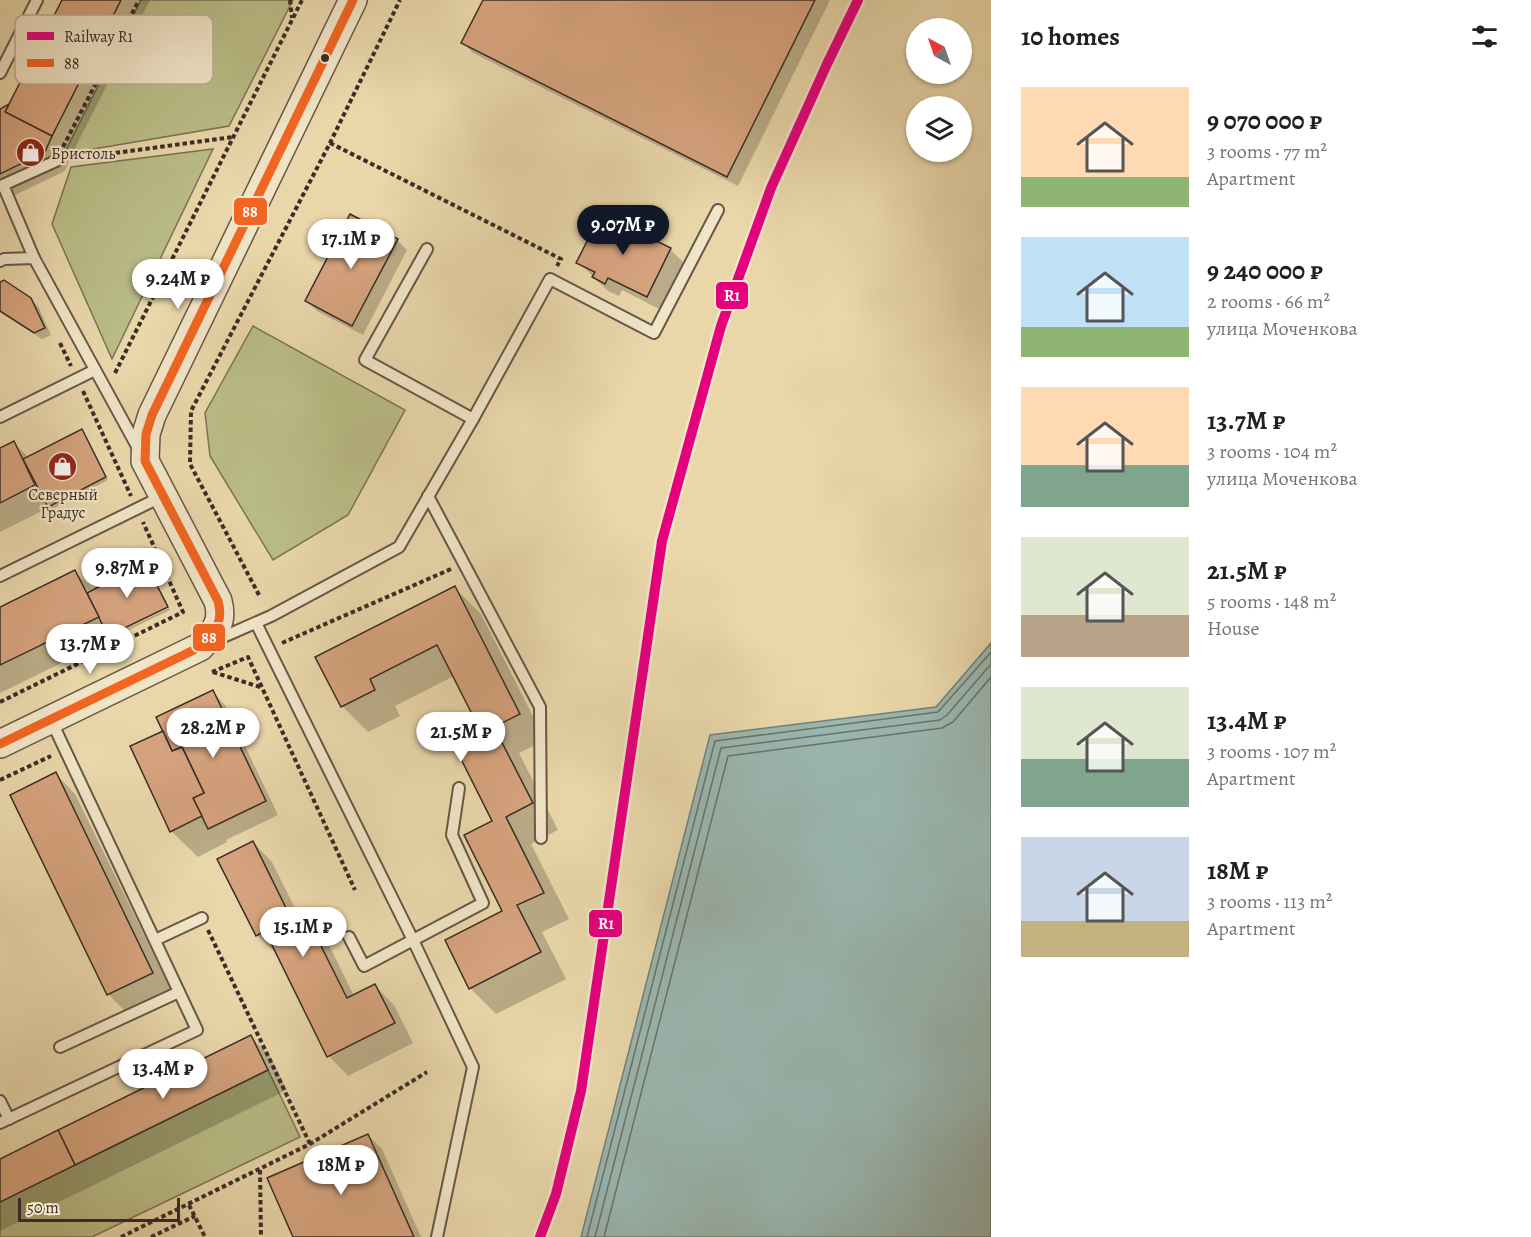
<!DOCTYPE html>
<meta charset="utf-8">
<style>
:root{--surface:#fff;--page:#f2f2f2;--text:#202124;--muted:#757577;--accent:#111827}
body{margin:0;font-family:Alegreya,serif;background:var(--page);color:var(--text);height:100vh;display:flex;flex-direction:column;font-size:22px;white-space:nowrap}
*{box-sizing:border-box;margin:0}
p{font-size:20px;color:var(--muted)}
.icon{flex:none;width:33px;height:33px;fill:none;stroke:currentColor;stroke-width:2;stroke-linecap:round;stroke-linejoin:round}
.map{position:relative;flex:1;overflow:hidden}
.panel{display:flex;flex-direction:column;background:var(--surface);width:540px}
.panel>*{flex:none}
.needle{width:39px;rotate:320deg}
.tools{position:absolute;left:906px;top:18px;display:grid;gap:12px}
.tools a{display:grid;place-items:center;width:66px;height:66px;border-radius:50%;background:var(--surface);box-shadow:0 2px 4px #0004;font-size:30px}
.scale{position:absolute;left:18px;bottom:15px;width:162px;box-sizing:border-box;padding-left:6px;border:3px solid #3b2c27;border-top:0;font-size:16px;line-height:21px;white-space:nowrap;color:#3b2c27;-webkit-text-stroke:4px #f1e5c8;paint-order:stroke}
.price{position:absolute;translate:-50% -51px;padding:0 14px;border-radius:21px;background:#fff;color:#222;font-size:20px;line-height:39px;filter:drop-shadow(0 2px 3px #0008)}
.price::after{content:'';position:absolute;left:50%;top:36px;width:18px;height:14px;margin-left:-9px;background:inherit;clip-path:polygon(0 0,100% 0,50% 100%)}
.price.on{background:var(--accent);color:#fff}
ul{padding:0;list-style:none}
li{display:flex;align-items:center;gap:18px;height:150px;padding:0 30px}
li span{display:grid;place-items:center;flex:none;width:168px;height:120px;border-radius:0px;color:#555}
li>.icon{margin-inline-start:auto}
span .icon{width:72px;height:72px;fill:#fffc;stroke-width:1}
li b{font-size:26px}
h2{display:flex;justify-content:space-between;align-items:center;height:72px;padding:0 30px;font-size:26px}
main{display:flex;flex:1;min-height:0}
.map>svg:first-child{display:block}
.green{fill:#babd86;stroke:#7a7456;stroke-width:1.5}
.water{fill:#9ab8b2;stroke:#74807a;stroke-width:1.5}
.shadow{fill:#0003}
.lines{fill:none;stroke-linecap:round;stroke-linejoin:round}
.shore{stroke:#6a726c;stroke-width:1.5}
.building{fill:#d5a37d;stroke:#3b2c27;stroke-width:1.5}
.service-casing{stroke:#665748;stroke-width:14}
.tertiary-casing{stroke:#665748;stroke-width:30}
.path{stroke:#3b2c27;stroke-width:4;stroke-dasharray:4.5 3;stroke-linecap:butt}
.service{stroke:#f1e5c8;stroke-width:10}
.tertiary{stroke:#f1e5c8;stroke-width:27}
.bus-1-casing{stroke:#f1e5c8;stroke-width:14}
.bus-1{stroke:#f26522;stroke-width:9}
.rail-1-casing{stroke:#f1e5c8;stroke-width:15}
.rail-1{stroke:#e5007d;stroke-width:10}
.bus-dot{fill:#3b2c27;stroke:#f1e5c8;stroke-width:2}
.labels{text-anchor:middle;stroke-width:4.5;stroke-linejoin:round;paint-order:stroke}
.poi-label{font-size:16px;fill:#3b2c27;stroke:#f1e5c8;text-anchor:start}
.key{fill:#f1e5c8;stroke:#baae98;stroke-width:1.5}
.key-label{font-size:16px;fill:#3b2c27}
.line-badge{stroke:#f1e5c8;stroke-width:2}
.badge-label{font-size:16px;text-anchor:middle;font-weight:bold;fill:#fff}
</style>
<main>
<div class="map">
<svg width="991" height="1237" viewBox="0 0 991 1237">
<rect width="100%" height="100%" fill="#e9d7aa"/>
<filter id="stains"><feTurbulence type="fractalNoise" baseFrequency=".00333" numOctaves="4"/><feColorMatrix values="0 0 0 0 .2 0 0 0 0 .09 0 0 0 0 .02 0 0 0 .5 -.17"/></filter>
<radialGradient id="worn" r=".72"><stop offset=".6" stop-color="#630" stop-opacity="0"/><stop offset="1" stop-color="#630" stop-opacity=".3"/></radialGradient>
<g class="green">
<polygon points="141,0 293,0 229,126 64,154"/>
<polygon points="213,149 112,359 52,224 71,167"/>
<polygon points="253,326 405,410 348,515 273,560 210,456 205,413"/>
<polygon points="268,1070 300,1137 92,1237 0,1237 0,1202"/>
</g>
<polygon class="water" points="991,643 991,1237 581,1237 710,735 936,707"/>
<g class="shadow">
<polygon points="64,0 150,0 71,156 65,171 11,197 0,191 0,111 10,106"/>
<polygon points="485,0 830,0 738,186 473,53 463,43"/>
<polygon points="397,240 407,250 363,335 317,311 307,301"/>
<polygon points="670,249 684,263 661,310 622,290 619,296 608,291 578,262"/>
<polygon points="0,284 30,299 38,306 51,335 42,339 0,312"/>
<polygon points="82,431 85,434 108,480 52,509 50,507 0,532 0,450 14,443 29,458"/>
<polygon points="145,564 148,567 168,605 115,631 115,634 169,608 170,610 0,693 0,608 75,572 94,591"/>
<polygon points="455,588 481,614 545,740 519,753 558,830 531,844 569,919 542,932 566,979 496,1014 470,988 504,912 494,822 482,731 454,676 395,706 400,716 368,732 342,706"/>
<polygon points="213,692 226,706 278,815 226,840 227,842 198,857 171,831 164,731"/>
<polygon points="56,774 75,794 172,992 128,1014 108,994"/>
<polygon points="253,842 272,862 299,916 303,914 323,933 354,996 375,986 394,1005 413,1043 348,1076 329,1056 277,954 257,935"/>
<polygon points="251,1037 270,1056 287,1090 0,1231 0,1160"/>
<polygon points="368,1135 382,1149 421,1237 295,1237"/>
</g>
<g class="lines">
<g class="shore">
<polyline points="587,1237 715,741 938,712 991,652"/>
<polyline points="595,1237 721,748 940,720 947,715 991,664"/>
<polyline points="604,1237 728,756 942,728 953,722 991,677"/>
</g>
</g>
<g class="building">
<polygon points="62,0 121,0 52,136 5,112"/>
<polygon points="483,0 815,0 727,177 461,43"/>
<polygon points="9,104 5,112 52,136 45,152 0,174 0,109"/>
<polygon points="350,214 398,239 352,326 305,301"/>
<polygon points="601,214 671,248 647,297 608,278 605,284 592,277 595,272 576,263"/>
<polygon points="4,280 31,298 45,328 34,333 0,311 0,282"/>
<polygon points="82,429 106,477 48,507 23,459"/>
<polygon points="14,441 35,485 0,503 0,448"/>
<polygon points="145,562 168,607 108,636 87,593"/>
<polygon points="75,570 99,617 0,665 0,607"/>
<polygon points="455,586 520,714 494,727 533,803 506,817 544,893 517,905 541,952 469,989 445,940 502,911 464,835 492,821 453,743 480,730 437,645 370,679 375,690 341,707 315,657"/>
<polygon points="213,690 266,801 208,829 193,798 204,793 182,747 172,751 156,717"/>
<polygon points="163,731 172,751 182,747 204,793 193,798 202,816 170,832 130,746"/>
<polygon points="56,772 153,973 107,995 10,795"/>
<polygon points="253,841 291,918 304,912 347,998 375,984 395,1023 327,1057 265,931 256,936 217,859"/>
<polygon points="251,1035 268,1070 75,1165 58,1130"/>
<polygon points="58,1130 75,1165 0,1202 0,1159"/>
<polygon points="368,1134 414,1237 293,1237 267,1178"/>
</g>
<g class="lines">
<defs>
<g id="service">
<polyline points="0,73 37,0"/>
<polyline points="427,249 365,360 473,419"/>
<polyline points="34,258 3,185 56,161"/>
<polyline points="0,261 4,259 34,258 139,450"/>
<polyline points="0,417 95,370"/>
<polyline points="428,496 540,707 541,838"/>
<polyline points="0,576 163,496"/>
<polyline points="256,623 413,940 473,1067 437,1237"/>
<polyline points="214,641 271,616 399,547 473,419 550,279 654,333 718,210"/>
<polyline points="349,937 364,966 483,903 452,835 459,788"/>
<polyline points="155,940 202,918"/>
<polyline points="60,1047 179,992"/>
<polyline points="0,1101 9,1119"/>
<polyline points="0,1123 197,1030 51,720"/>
</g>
<path id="tertiary" d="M0,744L200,647C215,631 224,623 218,601L145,461L146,434L152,415L353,0"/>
</defs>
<use href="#service" class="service-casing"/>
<use href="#tertiary" class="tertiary-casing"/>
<g class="path">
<polyline points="290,0 292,18"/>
<polyline points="330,143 561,259 557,266"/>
<polyline points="63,147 139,0"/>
<polyline points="71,159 233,137"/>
<polyline points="60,343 71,366"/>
<polyline points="115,373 302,0"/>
<polyline points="83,391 131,496"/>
<polyline points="259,595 190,464 191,411 330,143 400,0"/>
<polyline points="282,643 451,569"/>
<polyline points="212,672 248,657 355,890"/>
<polyline points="213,672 263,688"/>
<polyline points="0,702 183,612 143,522"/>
<polyline points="0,780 51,756"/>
<polyline points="208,930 310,1144"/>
<polyline points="260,1170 261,1237"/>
<polyline points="189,1205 205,1237"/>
<polyline points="121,1237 310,1144 427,1072"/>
<polyline points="151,1237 195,1216"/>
</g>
<use href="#service" class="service"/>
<use href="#tertiary" class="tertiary"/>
<defs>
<path id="bus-1" d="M0,744L200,647C215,631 224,623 218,601L145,461L146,434L152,415L353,0"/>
</defs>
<use href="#bus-1" class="bus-1-casing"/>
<use href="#bus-1" class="bus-1"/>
<defs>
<polyline id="rail-1" points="540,1237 556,1194 581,1091 662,541 721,326 771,188 827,64 858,0"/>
</defs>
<use href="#rail-1" class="rail-1-casing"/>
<use href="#rail-1" class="rail-1"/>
</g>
<defs>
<symbol id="shop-disc" viewBox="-11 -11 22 22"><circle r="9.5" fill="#8f2418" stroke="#f1e5c8"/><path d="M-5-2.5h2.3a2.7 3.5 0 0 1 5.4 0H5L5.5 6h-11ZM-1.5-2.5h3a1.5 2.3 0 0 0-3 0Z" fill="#fff"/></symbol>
</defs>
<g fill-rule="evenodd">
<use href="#shop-disc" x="14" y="136" width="33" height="33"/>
<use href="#shop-disc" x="46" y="450" width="33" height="33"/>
</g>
<circle class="bus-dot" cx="325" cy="58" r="5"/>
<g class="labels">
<g class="poi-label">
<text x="51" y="159">Бристоль</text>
<text x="63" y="500" text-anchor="middle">Северный<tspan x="63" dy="18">Градус</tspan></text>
</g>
</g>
<rect x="15" y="15" width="198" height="69" rx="9" class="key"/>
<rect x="27" y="32" width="27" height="8" fill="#e5007d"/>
<rect x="27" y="59" width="27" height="8" fill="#f26522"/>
<g class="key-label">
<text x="64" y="42">Railway R1</text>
<text x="64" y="69">88</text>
</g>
<g class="line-badge">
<rect x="233" y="197" width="35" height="29" rx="6" fill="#f26522"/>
<rect x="715" y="281" width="34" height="29" rx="6" fill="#e5007d"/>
<rect x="192" y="623" width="34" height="29" rx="6" fill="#f26522"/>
<rect x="588" y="909" width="35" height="29" rx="6" fill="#e5007d"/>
</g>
<g class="badge-label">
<text x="250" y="217">88</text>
<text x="732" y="301">R1</text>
<text x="209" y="643">88</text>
<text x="606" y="929">R1</text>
</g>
<rect width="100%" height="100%" filter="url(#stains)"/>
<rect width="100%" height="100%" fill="url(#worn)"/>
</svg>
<div class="tools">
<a><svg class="needle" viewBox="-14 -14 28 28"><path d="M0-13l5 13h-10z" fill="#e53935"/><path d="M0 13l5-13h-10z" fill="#757577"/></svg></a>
<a><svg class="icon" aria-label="layers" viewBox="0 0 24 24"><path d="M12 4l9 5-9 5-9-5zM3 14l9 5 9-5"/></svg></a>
</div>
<div class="scale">50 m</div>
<b class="price on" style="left:623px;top:256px">9.07M ₽</b>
<b class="price" style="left:351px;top:270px">17.1M ₽</b>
<b class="price" style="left:178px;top:310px">9.24M ₽</b>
<b class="price" style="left:127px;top:599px">9.87M ₽</b>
<b class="price" style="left:90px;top:675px">13.7M ₽</b>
<b class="price" style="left:213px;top:759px">28.2M ₽</b>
<b class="price" style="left:461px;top:763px">21.5M ₽</b>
<b class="price" style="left:303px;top:958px">15.1M ₽</b>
<b class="price" style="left:163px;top:1100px">13.4M ₽</b>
<b class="price" style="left:341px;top:1196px">18M ₽</b>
</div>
<section class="panel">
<h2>10 homes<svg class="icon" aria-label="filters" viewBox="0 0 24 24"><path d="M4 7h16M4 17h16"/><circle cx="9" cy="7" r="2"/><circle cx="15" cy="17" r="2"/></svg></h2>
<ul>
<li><span style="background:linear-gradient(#ffd9b3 75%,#8fb573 0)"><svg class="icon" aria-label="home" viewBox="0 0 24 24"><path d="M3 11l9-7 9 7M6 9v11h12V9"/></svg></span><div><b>9 070 000 ₽</b><p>3 rooms · 77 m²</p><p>Apartment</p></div></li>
<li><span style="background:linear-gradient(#bfe0f5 75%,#8fb573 0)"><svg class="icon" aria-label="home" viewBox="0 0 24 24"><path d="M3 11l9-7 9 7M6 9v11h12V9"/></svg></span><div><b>9 240 000 ₽</b><p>2 rooms · 66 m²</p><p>улица Моченкова</p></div></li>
<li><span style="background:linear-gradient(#ffd9b3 65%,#7fa58c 0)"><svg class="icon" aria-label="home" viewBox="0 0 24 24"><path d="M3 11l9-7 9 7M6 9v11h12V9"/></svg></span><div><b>13.7M ₽</b><p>3 rooms · 104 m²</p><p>улица Моченкова</p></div></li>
<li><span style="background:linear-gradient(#dfe7d0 65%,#b9a48a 0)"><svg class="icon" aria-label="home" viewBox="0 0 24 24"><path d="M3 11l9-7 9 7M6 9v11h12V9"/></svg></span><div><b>21.5M ₽</b><p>5 rooms · 148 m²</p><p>House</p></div></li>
<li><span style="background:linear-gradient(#dfe7d0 60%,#7fa58c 0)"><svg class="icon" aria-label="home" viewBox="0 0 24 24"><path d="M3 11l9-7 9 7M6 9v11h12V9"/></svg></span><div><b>13.4M ₽</b><p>3 rooms · 107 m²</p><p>Apartment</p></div></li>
<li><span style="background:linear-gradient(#c9d6e8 70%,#c2b280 0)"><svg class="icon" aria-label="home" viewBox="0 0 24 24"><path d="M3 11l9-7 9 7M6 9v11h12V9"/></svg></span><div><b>18M ₽</b><p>3 rooms · 113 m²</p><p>Apartment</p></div></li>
</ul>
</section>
</main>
